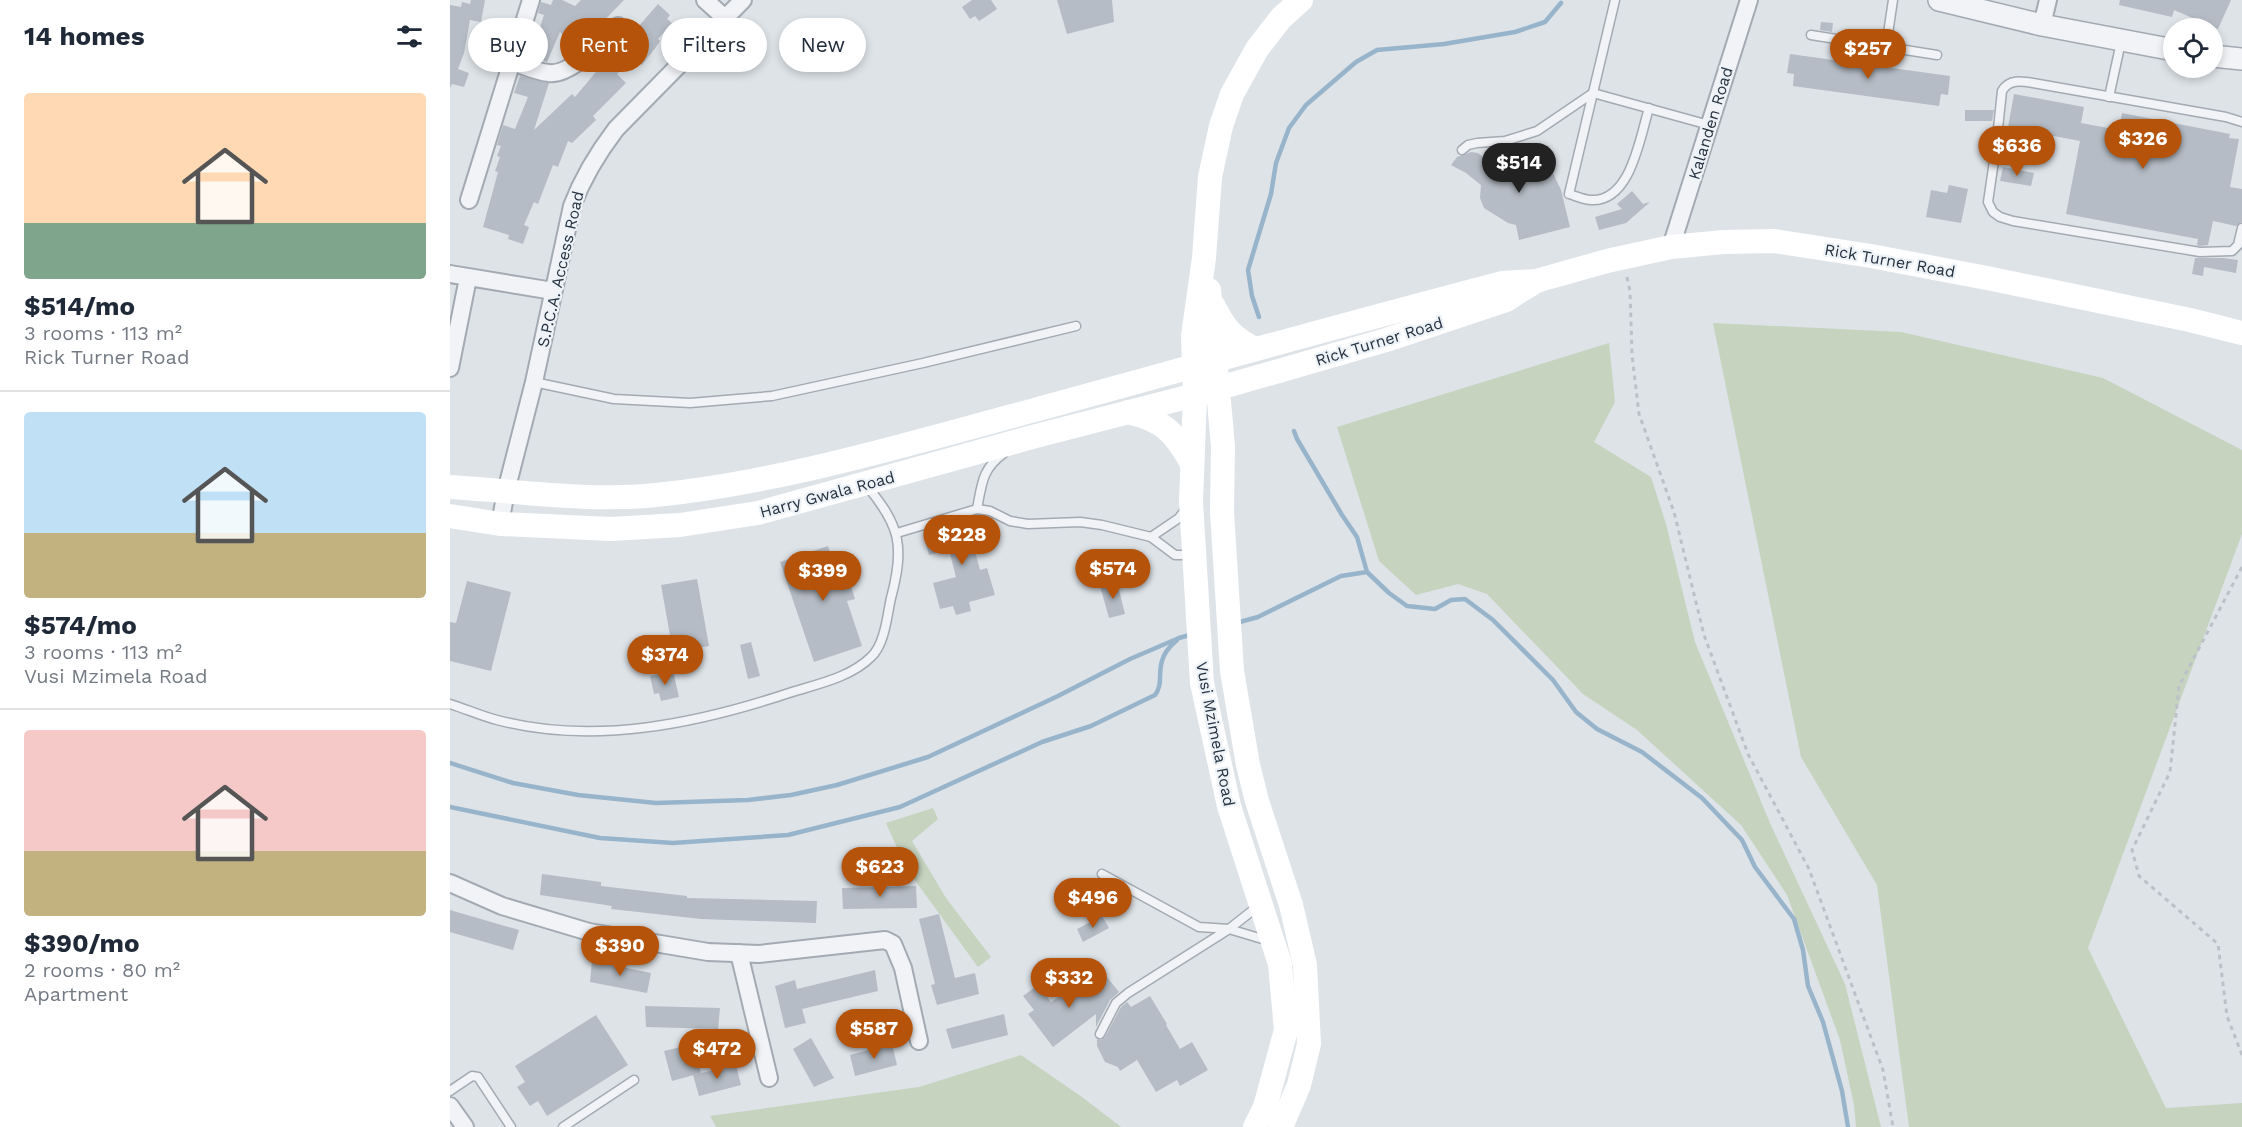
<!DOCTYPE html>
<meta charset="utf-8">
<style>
:root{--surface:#fff;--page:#f2f2f3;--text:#1f2937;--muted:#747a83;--line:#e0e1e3;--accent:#b45309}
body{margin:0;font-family:"Work Sans",sans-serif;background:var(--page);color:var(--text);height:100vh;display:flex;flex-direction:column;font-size:22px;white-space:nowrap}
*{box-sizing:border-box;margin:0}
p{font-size:20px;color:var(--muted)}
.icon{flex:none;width:33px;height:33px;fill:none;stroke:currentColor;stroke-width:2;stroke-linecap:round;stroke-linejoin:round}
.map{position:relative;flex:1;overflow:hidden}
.side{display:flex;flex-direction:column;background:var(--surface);width:450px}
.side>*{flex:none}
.top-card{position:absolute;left:18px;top:18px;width:570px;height:54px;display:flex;gap:12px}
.controls{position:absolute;left:1713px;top:18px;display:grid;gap:12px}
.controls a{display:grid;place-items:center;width:60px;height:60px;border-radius:50%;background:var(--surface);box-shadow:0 3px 9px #0003;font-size:30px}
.price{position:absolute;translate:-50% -51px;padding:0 14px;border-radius:21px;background:var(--accent);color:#fff;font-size:20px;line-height:39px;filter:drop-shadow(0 2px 3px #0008)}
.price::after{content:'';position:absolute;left:50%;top:36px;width:18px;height:14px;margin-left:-9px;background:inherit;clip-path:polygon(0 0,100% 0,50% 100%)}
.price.current{background:#222;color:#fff}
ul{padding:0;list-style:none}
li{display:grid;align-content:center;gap:12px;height:318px;padding:0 24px}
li+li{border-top:2px solid var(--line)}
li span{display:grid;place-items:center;height:186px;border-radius:6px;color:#555}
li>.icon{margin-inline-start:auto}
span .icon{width:108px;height:108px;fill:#fffc;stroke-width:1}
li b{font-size:26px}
h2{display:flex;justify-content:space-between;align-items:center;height:72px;padding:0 24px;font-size:26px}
.chip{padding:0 21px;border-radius:27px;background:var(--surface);box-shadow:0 3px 9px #0003;font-size:21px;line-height:54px}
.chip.current{background:var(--accent);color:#fff}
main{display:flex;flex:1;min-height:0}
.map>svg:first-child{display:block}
.green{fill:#c5d3bf}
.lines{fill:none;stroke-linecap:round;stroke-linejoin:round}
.stream{stroke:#97b4cb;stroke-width:4.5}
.building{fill:#b5bcc5}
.service-casing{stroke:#a3aab2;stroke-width:11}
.minor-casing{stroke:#a3aab2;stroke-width:20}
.tertiary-casing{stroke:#a3aab2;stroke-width:24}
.path{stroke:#bcc1c7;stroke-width:3;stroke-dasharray:4.5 4.5;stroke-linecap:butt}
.service{stroke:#f1f3f6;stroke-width:8}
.minor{stroke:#f1f3f6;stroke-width:16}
.tertiary{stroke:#f1f3f6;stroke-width:21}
.secondary{stroke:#fff;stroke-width:24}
.labels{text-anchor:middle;stroke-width:4.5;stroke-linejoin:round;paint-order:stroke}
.street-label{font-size:16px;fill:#263240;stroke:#edf2f6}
</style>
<main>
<section class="side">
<h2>14 homes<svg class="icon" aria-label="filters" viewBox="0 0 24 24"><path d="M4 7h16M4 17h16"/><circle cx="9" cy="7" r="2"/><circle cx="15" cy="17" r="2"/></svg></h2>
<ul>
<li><span style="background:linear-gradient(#ffd9b3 70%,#7fa58c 0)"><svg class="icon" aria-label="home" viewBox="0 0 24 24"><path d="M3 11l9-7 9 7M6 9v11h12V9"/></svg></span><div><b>$514/mo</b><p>3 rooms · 113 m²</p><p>Rick Turner Road</p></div></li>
<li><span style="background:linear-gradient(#bfe0f5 65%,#c2b280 0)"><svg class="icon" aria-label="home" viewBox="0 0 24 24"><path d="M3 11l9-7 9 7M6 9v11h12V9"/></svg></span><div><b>$574/mo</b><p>3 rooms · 113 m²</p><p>Vusi Mzimela Road</p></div></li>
<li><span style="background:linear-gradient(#f6c9c9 65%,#c2b280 0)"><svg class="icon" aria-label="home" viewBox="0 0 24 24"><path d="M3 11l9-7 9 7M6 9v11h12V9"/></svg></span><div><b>$390/mo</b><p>2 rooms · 80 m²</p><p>Apartment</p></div></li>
</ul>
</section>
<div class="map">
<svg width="1792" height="1127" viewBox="0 0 1792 1127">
<rect width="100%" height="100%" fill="#dee3e8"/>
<g class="green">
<polygon points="1263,323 1451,332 1653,378 1792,450 1792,534 1638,948 1716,1108 1792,1103 1792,1127 1459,1127 1427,885 1351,757"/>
<polygon points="1159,343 1165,402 1144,442 1201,477 1216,524 1245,642 1320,823 1395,984 1431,1127 1406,1127 1404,1105 1390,1040 1337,895 1291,825 1187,730 1133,694 1037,594 1008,584 966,595 929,561 887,427"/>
<polygon points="483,808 488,819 462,841 496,898 541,957 528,967 456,868 436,823"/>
<polygon points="571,1055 632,1097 671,1127 266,1127 260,1116 469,1087"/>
</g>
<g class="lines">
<g class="stream">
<polyline points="809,317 802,296 798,270 821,194 826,163 839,128 856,105 906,62 927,50 994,44 1065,32 1095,22 1111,3"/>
<polyline points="844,431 847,439 892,515 907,537 917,572"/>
<polyline points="786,623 808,617 891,576 917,572 939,593 957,606 985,609 1001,600 1015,599 1043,620 1103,680 1126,712 1147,729 1192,752 1252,798 1292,840 1305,867 1344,919 1353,950 1358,986 1373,1022 1392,1091 1398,1127"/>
<polyline points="0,763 63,783 128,795 206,803 298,800 341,795 387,785 478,757 608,696 680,659 729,638 743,634"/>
<path d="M0,807L150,838L223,843L338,835L450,807L592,742L641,726L705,695C713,685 708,673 712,661C714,652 720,646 727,640"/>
</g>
</g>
<g class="building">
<polygon points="21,0 35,0 31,22 20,20 14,53 8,69 19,73 14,87 2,84 0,88 0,5 11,7 12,2 20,4"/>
<polygon points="103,0 112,0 125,6 131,0 174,0 135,40 134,38 125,48 110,32 97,62 77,56 83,41 85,42 94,15 88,13 91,2 101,5"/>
<polygon points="522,0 541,0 547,9 529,21 525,16 520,19 512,7"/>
<polygon points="607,0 662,0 664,22 617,34"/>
<polygon points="1670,0 1781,0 1768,29 1724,10 1722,17 1669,5"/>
<polygon points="208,4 220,15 217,19 222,23 208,39 210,41 206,47 192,65 183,57 167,74 176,83 143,116 146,120 122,143 118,141 108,167 103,165 88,204 84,202 74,225 79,227 73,244 58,239 59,235 33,227 48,172 45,171 50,157 47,156 51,146 47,145 53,125 65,129 78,97 64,93 70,76 99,83 84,130 122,94 125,97 145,73 162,57"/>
<polygon points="1371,22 1383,23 1382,32 1370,30"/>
<polygon points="1340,54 1500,76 1498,95 1491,94 1489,106 1343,86 1344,74 1337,73"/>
<polygon points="1564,94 1634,107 1631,123 1669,130 1672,113 1780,134 1779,138 1789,139 1780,187 1792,189 1792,222 1786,226 1763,221 1758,245 1750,246 1747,245 1748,239 1616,214 1630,141 1558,127"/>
<polygon points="1515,110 1544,110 1542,121 1515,121"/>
<polygon points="1021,152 1028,153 1033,157 1037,171 1054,163 1070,161 1085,163 1102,171 1111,190 1120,227 1069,240 1066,225 1058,223 1034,208 1030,198 1031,185 1016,173 1001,165 1007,157"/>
<polygon points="1553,167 1584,173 1581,186 1550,181"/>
<polygon points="1499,185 1518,189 1511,223 1476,217 1481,190 1497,193"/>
<polygon points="1182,191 1193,204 1200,202 1176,223 1149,230 1145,217 1172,209 1167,204"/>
<polygon points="1745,258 1773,258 1788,260 1786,273 1754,267 1753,276 1742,274"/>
<polygon points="538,519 544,538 523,544 530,570 537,568 545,595 519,602 521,611 506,615 503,606 490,609 483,583 506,577 499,550 479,555 474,537"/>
<polygon points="378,546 381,556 390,553 405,599 397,601 412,646 364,662 330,562"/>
<polygon points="247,579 259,646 223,652 211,585"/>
<polygon points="17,581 61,592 41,671 0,661 0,622 6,623"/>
<polygon points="667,582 675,614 659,618 650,586"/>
<polygon points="301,642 310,676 298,679 290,645"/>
<polygon points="223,671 229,697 211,701 209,693 204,694 200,676"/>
<polygon points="92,874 151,882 151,886 237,896 237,898 367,901 366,923 251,919 161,909 162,906 90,895"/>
<polygon points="466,886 467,908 393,909 392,888"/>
<polygon points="0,910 69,930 63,950 0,932"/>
<polygon points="489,914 505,978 525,973 529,994 487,1005 481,985 485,984 469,919"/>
<polygon points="652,916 659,928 633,942 627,929"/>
<polygon points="142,961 201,973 197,993 140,982"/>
<polygon points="425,970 428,991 352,1009 356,1023 335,1028 325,986 345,980 347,989"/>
<polygon points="656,976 669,992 660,1000 646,1027 646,1014 603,1047 578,1014 584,1010 573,996 588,985 601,1002 623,987 628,986 632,991"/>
<polygon points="700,996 717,1024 716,1025 730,1049 742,1042 758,1070 730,1086 727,1080 706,1092 687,1060 670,1071 668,1067 655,1062 647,1046 647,1039 651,1040 655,1037 671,1007 677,1002 681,1007"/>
<polygon points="195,1006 270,1008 268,1029 196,1027"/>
<polygon points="554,1014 558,1035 502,1049 496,1029"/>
<polygon points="146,1015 178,1065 97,1116 88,1101 80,1106 67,1087 75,1082 65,1066"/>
<polygon points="361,1038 384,1078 364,1087 343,1049"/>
<polygon points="442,1044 447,1065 405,1076 400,1055"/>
<polygon points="239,1045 238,1057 246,1055 251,1073 222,1081 214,1051"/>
<polygon points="286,1065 291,1085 249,1096 243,1075"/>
</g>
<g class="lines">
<defs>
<g id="service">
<path d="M1165,0L1119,194C1126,196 1134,200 1141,200C1181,202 1190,137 1199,108"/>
<polyline points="1361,35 1487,55"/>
<polyline points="1436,47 1443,0"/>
<polyline points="1659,97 1671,42"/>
<path d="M1792,122L1776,117L1583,83C1571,81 1559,79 1552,91L1546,147L1538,202L1543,212L1550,217L1563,221L1750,252L1782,251L1788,245L1792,228"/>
<polyline points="1012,150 1018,145 1027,143 1055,141 1087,131 1143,93 1259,125"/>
<polyline points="84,382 164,399 240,403 322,396 473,363 626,326"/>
<path d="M527,509C532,483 532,469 554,453"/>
<polyline points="447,533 527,509 540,511 560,521 578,524 630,522 652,525 701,537 725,555 741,555"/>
<polyline points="701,537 729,518 735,510"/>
<path d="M0,704C16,709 31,716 47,720C144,746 250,723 342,692C368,684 401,677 421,657C435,644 437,616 441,598C455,546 450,525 416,485"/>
<polyline points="652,874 749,927 779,929 819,941"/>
<polyline points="650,1034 666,1003 678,993 779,929 807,907"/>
<polyline points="0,1091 22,1076 28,1077 61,1127"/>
<polyline points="113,1127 184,1080"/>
</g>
<g id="minor">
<polyline points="255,0 275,18"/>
<polyline points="1592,25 1598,0"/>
<path d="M63,62C74,66 87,72 99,73C121,76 153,40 168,26"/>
<polyline points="19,200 81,0"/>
<polyline points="1221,247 1299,0"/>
<polyline points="0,274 103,291"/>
<polyline points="0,368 18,278"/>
<path d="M50,524L56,491L84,382L122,206C133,177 147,154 166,129L293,0"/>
<polyline points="0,883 52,906 139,932 258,952 309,954 435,940 443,944 453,968 469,1041"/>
<polyline points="289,953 319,1078"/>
<polyline points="0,1106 15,1127"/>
</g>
<g id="tertiary">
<polyline points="1489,0 1592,25 1724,50"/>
<polyline points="1762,56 1792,59"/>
</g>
</defs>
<use href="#service" class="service-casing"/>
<use href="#minor" class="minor-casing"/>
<use href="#tertiary" class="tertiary-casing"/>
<g class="path">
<polyline points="1177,277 1180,291 1182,355 1189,414 1224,512 1254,635 1298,754 1359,869 1433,1070 1443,1127"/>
<polyline points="1792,567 1729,686 1720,772 1682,850 1689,876 1768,944 1777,1016 1792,1055"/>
</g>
<use href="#service" class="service"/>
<use href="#minor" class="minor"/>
<use href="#tertiary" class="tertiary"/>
<g class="secondary">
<polyline points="759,290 773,446 772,512 782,671 798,765 807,801 841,905 855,965 859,1044 849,1085 831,1127"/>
<path d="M763,305C775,328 781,337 805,349"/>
<path d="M678,412C712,420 724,431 741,462"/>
<path d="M0,487C68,491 138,502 206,495C333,482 457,444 581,411C738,368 895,324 1052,283L1086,281L1157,261L1221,247L1274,242L1324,241L1421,256L1542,279L1740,320L1792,333"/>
<polyline points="0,516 50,524 161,529 230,525 308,513 586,436 745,395 936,340 1056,300 1083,283"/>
<polyline points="805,1127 815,1107 836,1030 830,964 779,806 752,683 741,502 745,395 743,336 754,258 760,177 771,126 782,94 807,49 831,18 851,0"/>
</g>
</g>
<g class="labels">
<g class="street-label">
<text transform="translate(1260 123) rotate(-73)" y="6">Kalanden Road</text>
<text transform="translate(1440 260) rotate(10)" y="6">Rick Turner Road</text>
<text transform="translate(110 269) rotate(-77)" y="6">S.P.C.A. Access Road</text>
<text transform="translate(929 341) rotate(-17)" y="6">Rick Turner Road</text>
<text transform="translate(377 494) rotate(-15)" y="6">Harry Gwala Road</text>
<text transform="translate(766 734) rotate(79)" y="6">Vusi Mzimela Road</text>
</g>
</g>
</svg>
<div class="controls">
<a><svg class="icon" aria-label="locate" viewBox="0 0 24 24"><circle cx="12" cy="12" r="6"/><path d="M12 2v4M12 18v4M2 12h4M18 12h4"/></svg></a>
</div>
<b class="price" style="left:1418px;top:80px">$257</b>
<b class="price" style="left:1693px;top:170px">$326</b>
<b class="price" style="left:1567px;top:177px">$636</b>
<b class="price current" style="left:1069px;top:194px">$514</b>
<b class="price" style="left:512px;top:566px">$228</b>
<b class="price" style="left:663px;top:600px">$574</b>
<b class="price" style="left:373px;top:602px">$399</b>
<b class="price" style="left:215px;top:686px">$374</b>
<b class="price" style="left:430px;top:898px">$623</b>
<b class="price" style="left:643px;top:929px">$496</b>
<b class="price" style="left:170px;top:977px">$390</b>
<b class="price" style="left:619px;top:1009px">$332</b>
<b class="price" style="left:424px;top:1060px">$587</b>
<b class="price" style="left:267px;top:1080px">$472</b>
<div class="top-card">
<a class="chip">Buy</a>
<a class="chip current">Rent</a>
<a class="chip">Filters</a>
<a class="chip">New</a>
</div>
</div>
</main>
